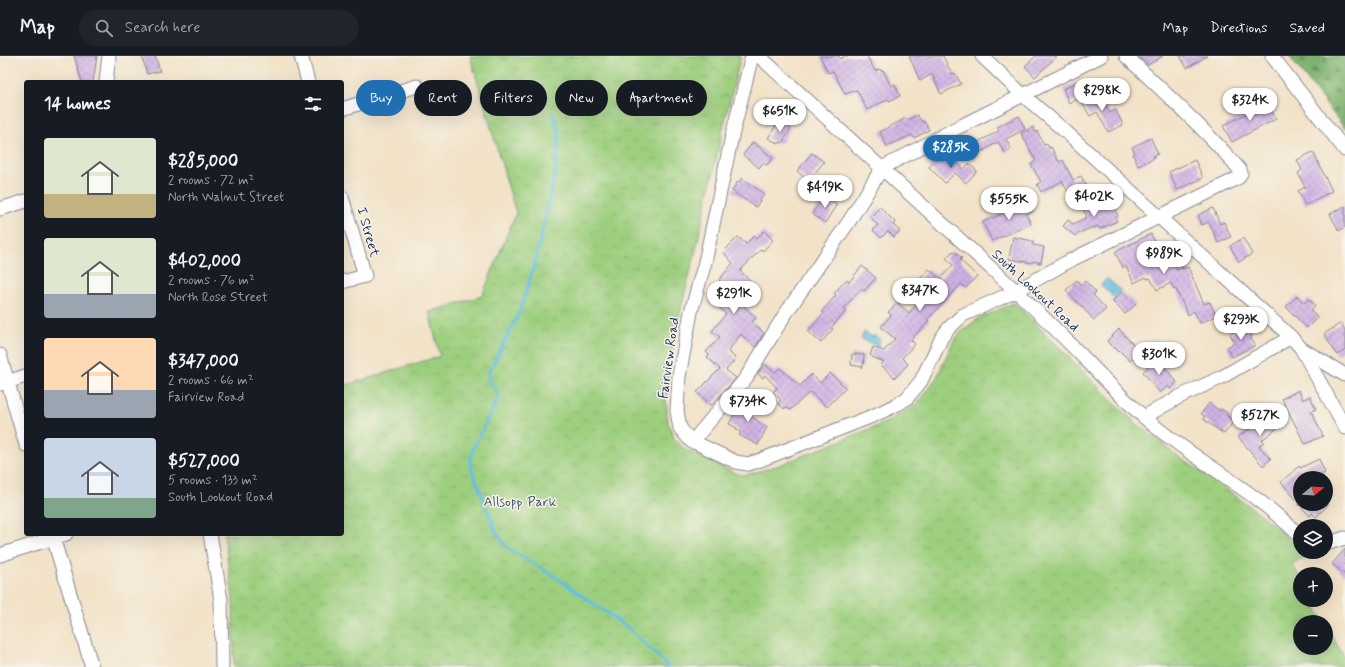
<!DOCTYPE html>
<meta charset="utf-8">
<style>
:root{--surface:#171b24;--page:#20242c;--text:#f1f3f6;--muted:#9ea1a6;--line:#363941;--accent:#1f6fb2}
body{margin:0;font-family:Mynerve,sans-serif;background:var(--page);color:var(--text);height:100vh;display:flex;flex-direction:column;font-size:15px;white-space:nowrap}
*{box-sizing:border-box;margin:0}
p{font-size:13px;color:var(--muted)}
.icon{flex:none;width:22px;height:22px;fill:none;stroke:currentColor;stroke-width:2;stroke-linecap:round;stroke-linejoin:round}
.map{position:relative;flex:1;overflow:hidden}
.panel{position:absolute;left:24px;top:24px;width:320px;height:456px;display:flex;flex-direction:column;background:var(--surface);border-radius:4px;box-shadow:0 4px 16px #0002}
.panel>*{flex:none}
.banner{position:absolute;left:356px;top:24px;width:380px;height:36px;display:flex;gap:8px}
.needle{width:26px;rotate:72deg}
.tools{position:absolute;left:1293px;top:415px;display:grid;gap:8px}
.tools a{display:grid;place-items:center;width:40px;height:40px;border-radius:50%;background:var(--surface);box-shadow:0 4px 16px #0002;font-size:20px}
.price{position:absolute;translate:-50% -34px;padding:0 9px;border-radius:14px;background:#fff;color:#222;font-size:13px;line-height:26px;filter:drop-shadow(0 1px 2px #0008)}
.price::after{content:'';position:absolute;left:50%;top:24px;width:12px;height:9px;margin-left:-6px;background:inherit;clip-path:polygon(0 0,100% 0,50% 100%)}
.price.on{background:var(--accent);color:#fff}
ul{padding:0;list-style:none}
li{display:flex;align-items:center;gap:12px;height:100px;padding:0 20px}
li span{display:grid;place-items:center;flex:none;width:112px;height:80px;border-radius:4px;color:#555}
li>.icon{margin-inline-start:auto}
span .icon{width:48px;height:48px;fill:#fffc;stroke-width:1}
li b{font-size:17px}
h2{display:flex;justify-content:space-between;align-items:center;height:48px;padding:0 20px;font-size:17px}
.tag{padding:0 14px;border-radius:18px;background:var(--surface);box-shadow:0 4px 16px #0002;font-size:14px;line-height:36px}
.tag.on{background:var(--accent);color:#fff}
header{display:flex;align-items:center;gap:24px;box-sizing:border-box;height:56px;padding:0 20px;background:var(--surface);border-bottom:1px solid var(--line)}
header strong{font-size:19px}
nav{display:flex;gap:22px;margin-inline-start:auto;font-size:14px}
.search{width:280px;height:36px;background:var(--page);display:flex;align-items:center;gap:10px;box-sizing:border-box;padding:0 14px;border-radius:22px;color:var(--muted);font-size:15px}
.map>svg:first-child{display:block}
.forest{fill:url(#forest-firs);stroke:#4c7066}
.park{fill:url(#park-crowns);stroke:#5c7f6e}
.water{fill:url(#water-ripples);stroke:#3f76a0}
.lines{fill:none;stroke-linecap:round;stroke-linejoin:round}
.stream{stroke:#63bee1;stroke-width:3}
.building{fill:url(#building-cross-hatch)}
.minor-casing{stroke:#868893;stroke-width:15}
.minor{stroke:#fff;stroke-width:13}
.labels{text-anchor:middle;stroke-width:3;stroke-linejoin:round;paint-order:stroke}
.street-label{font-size:14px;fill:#1b2f5e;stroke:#f7f3e8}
.park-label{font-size:14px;fill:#3c5766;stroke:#f7f3e8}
</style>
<header>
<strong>Map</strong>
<div class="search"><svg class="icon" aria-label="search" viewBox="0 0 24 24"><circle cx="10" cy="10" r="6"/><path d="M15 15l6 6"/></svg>Search here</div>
<nav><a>Map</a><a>Directions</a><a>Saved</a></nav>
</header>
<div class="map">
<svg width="1345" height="611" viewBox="0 0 1345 611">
<defs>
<pattern id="forest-firs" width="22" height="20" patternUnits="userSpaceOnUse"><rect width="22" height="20" fill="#7eb26e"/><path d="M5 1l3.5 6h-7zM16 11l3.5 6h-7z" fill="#66915e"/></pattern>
<pattern id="park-crowns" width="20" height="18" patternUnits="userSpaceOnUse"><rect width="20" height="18" fill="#9ecf7f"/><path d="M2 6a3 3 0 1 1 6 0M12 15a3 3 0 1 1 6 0" fill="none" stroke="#88b270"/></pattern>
<pattern id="water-ripples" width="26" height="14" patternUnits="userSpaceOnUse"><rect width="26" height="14" fill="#63bee1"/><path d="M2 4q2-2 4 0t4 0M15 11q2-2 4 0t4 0" fill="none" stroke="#519bba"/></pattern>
<pattern id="building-cross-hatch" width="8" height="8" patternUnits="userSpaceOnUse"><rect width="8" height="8" fill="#d0b2e5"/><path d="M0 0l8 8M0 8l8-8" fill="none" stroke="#b299c7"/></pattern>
</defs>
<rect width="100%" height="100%" fill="#f7f3e8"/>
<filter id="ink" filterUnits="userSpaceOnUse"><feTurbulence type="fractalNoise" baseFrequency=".025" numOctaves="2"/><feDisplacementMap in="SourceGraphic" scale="8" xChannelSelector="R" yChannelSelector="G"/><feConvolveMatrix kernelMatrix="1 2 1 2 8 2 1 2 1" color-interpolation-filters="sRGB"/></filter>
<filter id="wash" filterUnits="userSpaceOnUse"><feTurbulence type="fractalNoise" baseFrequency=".012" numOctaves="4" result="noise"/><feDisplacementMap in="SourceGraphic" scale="16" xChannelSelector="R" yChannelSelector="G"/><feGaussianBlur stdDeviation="0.9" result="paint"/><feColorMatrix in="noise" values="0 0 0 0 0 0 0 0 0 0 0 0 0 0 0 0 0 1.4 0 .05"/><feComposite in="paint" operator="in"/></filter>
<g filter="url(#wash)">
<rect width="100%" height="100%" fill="#f2e2c8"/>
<polygon class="forest" points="1289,0 1345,0 1345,73"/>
<polygon class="park" points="470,0 741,0 722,76 694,202 681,252 668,317 666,342 668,367 674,382 684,393 732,416 742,419 750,418 780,409 885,367 905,356 915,349 923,341 937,321 953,286 963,274 978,263 1014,247 1043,275 1114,347 1137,368 1180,402 1205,418 1259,457 1296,489 1300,494 1300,496 1315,500 1292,507 1300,522 1300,544 1312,544 1324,566 1300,566 1300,592 1326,592 1326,569 1345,603 1345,611 234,611 233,542 224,478 342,478 342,328 343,330 440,300 429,256 482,240 516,157"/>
<g class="water">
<polygon points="1107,222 1121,235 1114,242 1101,229"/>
<polygon points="864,276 873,281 875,279 880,284 878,290 861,283"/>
</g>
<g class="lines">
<path class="stream" d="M553,58L558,71L559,84L555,118L534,211L519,257L488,318C489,332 499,330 498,342L473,393L470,407L471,411L496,476L506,491L557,522L627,571L669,611"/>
</g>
<g id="blocks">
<g class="building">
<polygon points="74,0 97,0 93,26 82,26"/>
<polygon points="142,0 155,0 160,15 147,18"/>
<polygon points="820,0 839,0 840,3 845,0 867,0 875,15 880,13 881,15 883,14 891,30 895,28 900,40 889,45 888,43 867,54 857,34 845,38 833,15 828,17"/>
<polygon points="909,0 943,0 952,18 955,17 961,28 941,38 932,18 920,25"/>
<polygon points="1036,0 1057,0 1035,21 1025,10"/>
<polygon points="1138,0 1163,0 1148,9"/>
<polygon points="1180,0 1207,0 1187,12"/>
<polygon points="1076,27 1083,41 1069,47 1063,33"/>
<polygon points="1098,35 1110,57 1116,54 1123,69 1108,76 1097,56 1090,60 1081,45"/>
<polygon points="1267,47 1276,63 1232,86 1223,70"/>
<polygon points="917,59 922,66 924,65 929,74 914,82 912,79 887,90 880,76 906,62 908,64"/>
<polygon points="1019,60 1025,73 1006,83 1011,93 1005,97 998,86 981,96 976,87 999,75 997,71"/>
<polygon points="779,65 791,72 782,87 780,86 779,88 768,82"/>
<polygon points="1033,71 1035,76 1037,75 1044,89 1047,88 1049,92 1051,91 1059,106 1063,104 1073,124 1081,120 1088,133 1072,143 1062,125 1041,136 1037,128 1041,126 1031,108 1036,105 1021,77"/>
<polygon points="1151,82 1158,98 1153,100 1154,102 1138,110 1133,98 1135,97 1132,91"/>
<polygon points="753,86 773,102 767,109 763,107 759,112 743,99"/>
<polygon points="1313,96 1332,135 1305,149 1298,135 1305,131 1298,117 1302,114 1297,104"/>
<polygon points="812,97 824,106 808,125 797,115"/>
<polygon points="948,98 964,113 969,108 977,115 966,127 955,117 945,127 929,111 939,100 942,104"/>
<polygon points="1195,104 1203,122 1177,134 1169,116"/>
<polygon points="742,122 764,138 756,151 732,135 738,125 740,126"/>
<polygon points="824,140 837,148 825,167 812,158"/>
<polygon points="1027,142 1033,155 1026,158 1031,168 992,185 983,166 1017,151 1015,147"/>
<polygon points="1107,142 1111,150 1113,149 1118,160 1115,162 1117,165 1100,173 1098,170 1094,172 1093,171 1077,178 1075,180 1063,170 1068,164 1073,168 1087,161 1083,154"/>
<polygon points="1345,150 1345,171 1339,175 1330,158"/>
<polygon points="880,151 895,166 893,169 900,175 894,181 888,175 881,182 873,174 878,169 870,161"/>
<polygon points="1213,152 1220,168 1224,166 1231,181 1218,187 1209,166 1202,169 1198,159"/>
<polygon points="764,175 773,184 763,195 761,193 740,215 758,232 743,249 756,262 752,266 764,277 755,291 741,278 728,295 736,303 726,314 736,322 711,350 697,336 720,313 707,301 709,299 706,296 720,281 712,275 726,258 715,248 730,234 719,224 733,207 723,196 738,181 746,188 754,180 756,183"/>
<polygon points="1151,178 1160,197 1166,194 1177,214 1182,211 1182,213 1188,211 1204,248 1210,246 1216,260 1200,267 1194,255 1188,259 1176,233 1174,234 1171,227 1157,234 1150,222 1147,223 1146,221 1134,227 1126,210 1123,212 1115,196"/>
<polygon points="1013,181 1033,185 1033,189 1044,191 1041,207 1033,205 1032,207 1009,203"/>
<polygon points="1243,182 1252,198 1239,206 1230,190"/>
<polygon points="953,195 962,202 960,204 977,220 966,232 961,228 927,264 929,265 911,284 915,288 902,302 908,308 895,322 881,309 884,306 874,302 870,299 873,291 884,295 895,283 881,271 891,259 888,256 898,247 909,257 921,243 909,232 917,224 918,225 929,213 940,223 953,209 946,202"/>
<polygon points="862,210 876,222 864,235 861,233 844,252 847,254 831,272 833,273 821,287 808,275 824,257 822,255 836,239 834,237 846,224 849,226"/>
<polygon points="1077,224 1081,229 1085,225 1096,236 1093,239 1106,253 1094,264 1066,234"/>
<polygon points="1122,236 1136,248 1125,258 1112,245"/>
<polygon points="1297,240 1304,247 1309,243 1315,249 1311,254 1318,261 1307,272 1286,251"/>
<polygon points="1341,267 1345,274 1345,294 1337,299 1324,278"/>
<polygon points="1247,269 1252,280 1250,281 1255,289 1232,301 1227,291 1235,287 1230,278"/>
<polygon points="1119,273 1140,296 1130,305 1119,294 1118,295 1114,291 1113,292 1107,285"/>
<polygon points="852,298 864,299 863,311 851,309"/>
<polygon points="1154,302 1169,316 1169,317 1177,326 1170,333 1168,330 1160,337 1143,316 1149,310 1147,308"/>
<polygon points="764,308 775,316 780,312 800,330 812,318 820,327 830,317 846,332 827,351 810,336 790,354 785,351 784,353 778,347 781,344 773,336 777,332 765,319 763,322 758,318"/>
<polygon points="1299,334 1303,344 1310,340 1316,353 1311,355 1323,380 1305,388 1282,343"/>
<polygon points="743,343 755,349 749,359 767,371 758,389 739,379 741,376 736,374 737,372 729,368"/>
<polygon points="1209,347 1220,355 1221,353 1227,357 1226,359 1234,365 1224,378 1203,363 1205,360 1201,358"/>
<polygon points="1273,356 1283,368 1262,384 1264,386 1259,390 1271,403 1263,410 1238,381"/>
<polygon points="1319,403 1325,417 1315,422 1300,422 1300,448 1329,448 1316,461 1312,457 1310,460 1298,448 1300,448 1281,426 1299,410 1300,412"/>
<polygon points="1345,493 1345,519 1332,508"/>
</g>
</g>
</g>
<g filter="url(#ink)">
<use href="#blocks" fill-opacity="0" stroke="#868893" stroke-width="1"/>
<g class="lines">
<defs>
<g id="minor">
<polyline points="301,0 308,26"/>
<path d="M752,0L732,80L705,206L691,256L679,320L677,355L680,372L690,384L736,406L748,408L758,405L875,359L898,348L907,342L921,325L942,281L949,272L963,259L1016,235L1069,205L1238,122L1241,117L1240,114C1205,73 1165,37 1126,0"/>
<path d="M759,0L1016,235C1040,258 1064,281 1087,305C1108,327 1129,349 1152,368C1200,407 1256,436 1300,480"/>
<polyline points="982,0 1024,40 1066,76 1291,281 1301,292 1345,372"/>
<polyline points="1272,0 1345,94"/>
<polyline points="106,26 109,0"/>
<polyline points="342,53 417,30"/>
<polyline points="342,141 365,220 342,226"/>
<polyline points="0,153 26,145"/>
<polyline points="1302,293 1345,319"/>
<polyline points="0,299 26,389"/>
<polyline points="0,328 26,320"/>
<polyline points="1144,361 1179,341 1222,321 1291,281"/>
<polyline points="692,386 746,322 784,260 850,164 882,112 951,75 1101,0"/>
<polyline points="52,478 92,611"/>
<polyline points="210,478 221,544 222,611"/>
<polyline points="1326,488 1345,482"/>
<polyline points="0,499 66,478"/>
</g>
</defs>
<use href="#minor" class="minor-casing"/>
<use href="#minor" class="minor"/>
</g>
</g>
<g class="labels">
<g class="street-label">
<text transform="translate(369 176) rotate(74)" y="5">I Street</text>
<text transform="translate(1036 234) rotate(43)" y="5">South Lookout Road</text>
<text transform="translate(668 302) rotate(-82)" y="5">Fairview Road</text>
</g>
<g class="park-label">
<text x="520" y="450">Allsopp Park</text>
</g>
</g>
</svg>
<div class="tools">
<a><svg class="needle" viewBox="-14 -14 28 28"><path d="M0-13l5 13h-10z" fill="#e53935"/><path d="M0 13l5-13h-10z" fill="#9ea1a6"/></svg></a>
<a><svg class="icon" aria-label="layers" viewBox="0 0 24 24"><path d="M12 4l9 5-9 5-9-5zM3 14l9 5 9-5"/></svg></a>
<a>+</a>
<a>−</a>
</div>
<b class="price" style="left:1102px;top:56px">$298K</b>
<b class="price" style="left:1250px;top:66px">$324K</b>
<b class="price" style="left:780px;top:77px">$651K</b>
<b class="price on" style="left:951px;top:113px">$285K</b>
<b class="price" style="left:825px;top:153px">$419K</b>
<b class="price" style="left:1094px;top:162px">$402K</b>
<b class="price" style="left:1009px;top:165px">$555K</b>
<b class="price" style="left:1164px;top:219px">$989K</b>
<b class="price" style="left:920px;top:256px">$347K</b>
<b class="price" style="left:734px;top:259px">$291K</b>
<b class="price" style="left:1241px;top:285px">$293K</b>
<b class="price" style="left:1159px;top:320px">$301K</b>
<b class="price" style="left:748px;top:367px">$734K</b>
<b class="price" style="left:1260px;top:381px">$527K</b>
<div class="banner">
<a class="tag on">Buy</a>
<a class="tag">Rent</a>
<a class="tag">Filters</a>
<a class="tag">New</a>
<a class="tag">Apartment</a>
</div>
<section class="panel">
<h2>14 homes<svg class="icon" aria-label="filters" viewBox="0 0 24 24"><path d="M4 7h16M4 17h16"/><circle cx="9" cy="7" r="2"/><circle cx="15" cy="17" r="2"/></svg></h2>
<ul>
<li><span style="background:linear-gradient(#dfe7d0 70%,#c2b280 0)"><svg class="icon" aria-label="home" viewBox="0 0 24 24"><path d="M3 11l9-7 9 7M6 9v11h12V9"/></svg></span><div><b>$285,000</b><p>2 rooms · 72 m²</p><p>North Walnut Street</p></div></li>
<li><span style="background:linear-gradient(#dfe7d0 70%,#9aa5b1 0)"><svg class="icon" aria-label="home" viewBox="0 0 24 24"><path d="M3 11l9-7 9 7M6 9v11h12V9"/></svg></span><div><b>$402,000</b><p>2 rooms · 76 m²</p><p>North Rose Street</p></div></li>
<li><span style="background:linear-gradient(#ffd9b3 65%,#9aa5b1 0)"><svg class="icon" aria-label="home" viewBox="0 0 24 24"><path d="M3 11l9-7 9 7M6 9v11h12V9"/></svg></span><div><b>$347,000</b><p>2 rooms · 66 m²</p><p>Fairview Road</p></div></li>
<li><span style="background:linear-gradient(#c9d6e8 75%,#7fa58c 0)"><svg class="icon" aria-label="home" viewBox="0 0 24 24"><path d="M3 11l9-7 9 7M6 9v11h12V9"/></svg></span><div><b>$527,000</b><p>5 rooms · 133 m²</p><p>South Lookout Road</p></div></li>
</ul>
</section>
</div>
